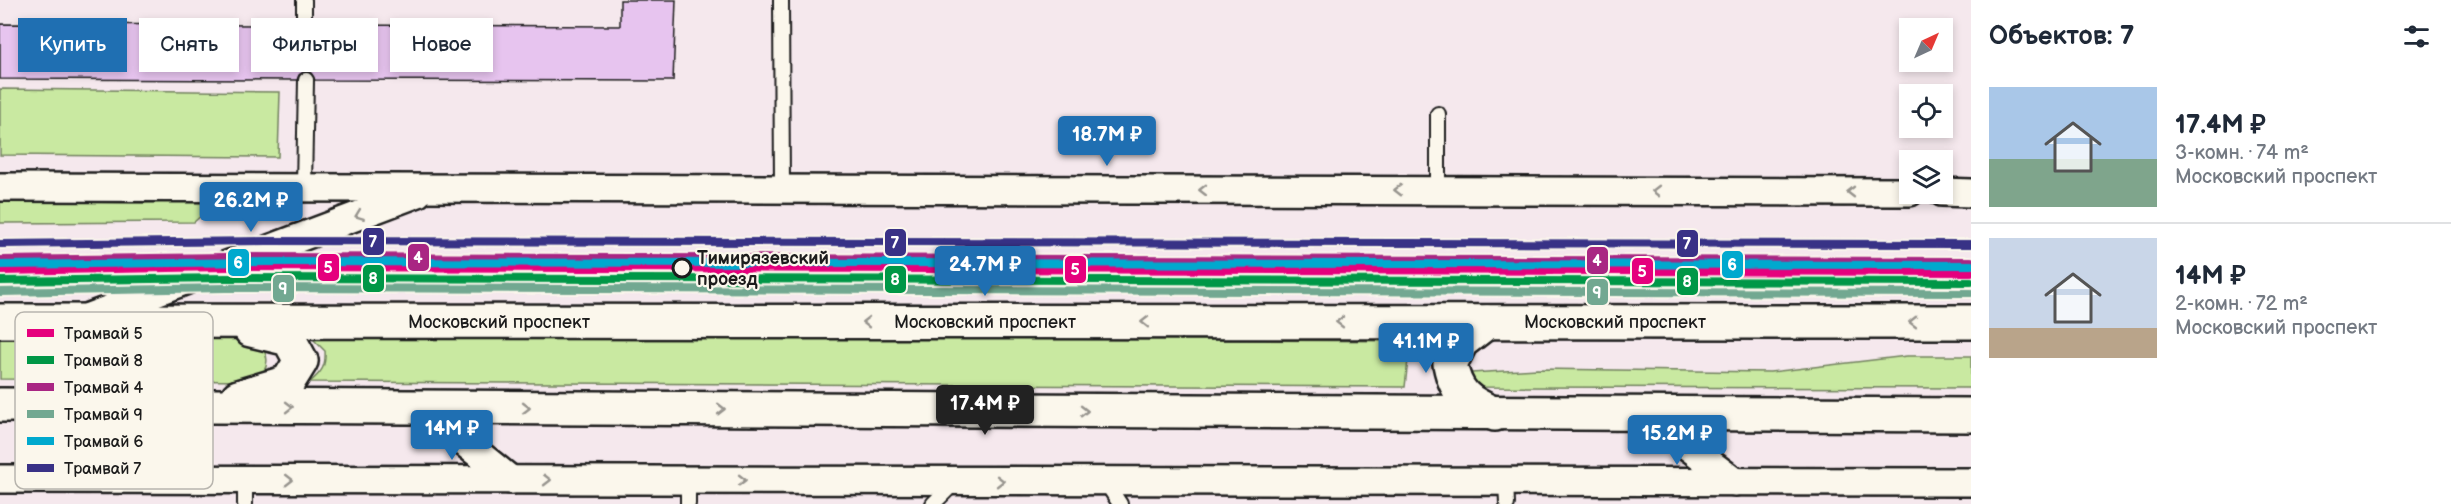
<!DOCTYPE html>
<html lang="ru">
<meta charset="utf-8">
<style>
:root{--surface:#fff;--page:#f6f6f7;--text:#1f2937;--muted:#747a83;--line:#e0e1e3;--accent:#1f6fb2}
body{margin:0;font-family:"Balsamiq Sans",sans-serif;background:var(--page);color:var(--text);height:100vh;display:flex;flex-direction:column;font-size:22px;white-space:nowrap}
*{box-sizing:border-box;margin:0}
p{font-size:20px;color:var(--muted)}
.icon{flex:none;width:33px;height:33px;fill:none;stroke:currentColor;stroke-width:2;stroke-linecap:round;stroke-linejoin:round}
.map{position:relative;flex:1;overflow:hidden}
.drawer{display:flex;flex-direction:column;background:var(--surface);width:480px}
.drawer>*{flex:none}
.banner{position:absolute;left:18px;top:18px;width:570px;height:54px;display:flex;gap:12px}
.needle{width:39px;rotate:44deg}
.fabs{position:absolute;left:1899px;top:18px;display:grid;gap:12px}
.fabs a{display:grid;place-items:center;width:54px;height:54px;border-radius:0px;background:var(--surface);box-shadow:0 3px 9px #0003;font-size:30px}
.price{position:absolute;translate:-50% -51px;padding:0 14px;border-radius:6px;background:var(--accent);color:#fff;font-size:20px;line-height:39px;filter:drop-shadow(0 2px 3px #0008)}
.price::after{content:'';position:absolute;left:50%;top:36px;width:18px;height:14px;margin-left:-9px;background:inherit;clip-path:polygon(0 0,100% 0,50% 100%)}
.price.on{background:#222;color:#fff}
ul{padding:0;list-style:none}
li{display:flex;align-items:center;gap:18px;height:150px;padding:0 18px}
li+li{border-top:2px solid var(--line)}
li span{display:grid;place-items:center;flex:none;width:168px;height:120px;border-radius:0px;color:#555}
li>.icon{margin-inline-start:auto}
span .icon{width:72px;height:72px;fill:#fffc;stroke-width:1}
li b{font-size:26px}
h2{display:flex;justify-content:space-between;align-items:center;height:72px;padding:0 18px;font-size:26px}
.pill{padding:0 21px;border-radius:0px;background:var(--surface);box-shadow:0 3px 9px #0003;font-size:21px;line-height:54px}
.pill.on{background:var(--accent);color:#fff}
main{display:flex;flex:1;min-height:0}
.map>svg:first-child{display:block}
.green{fill:#c9e9a1;stroke:#72825e;stroke-width:1.5}
.building{fill:#e7c4ef;stroke:#1c1c1c;stroke-width:1.5}
.lines{fill:none;stroke-linecap:round;stroke-linejoin:round}
.lane-casing{stroke:#1c1c1c;stroke-width:18}
.street-casing{stroke:#1c1c1c;stroke-width:32}
.secondary-casing{stroke:#1c1c1c;stroke-width:38}
.lane{stroke:#fbf7ec;stroke-width:14}
.street{stroke:#fbf7ec;stroke-width:27}
.secondary{stroke:#fbf7ec;stroke-width:33}
.tram-1-casing{stroke:#fbf7ec;stroke-width:12}
.tram-2-casing{stroke:#fbf7ec;stroke-width:12}
.tram-3-casing{stroke:#fbf7ec;stroke-width:12}
.tram-4-casing{stroke:#fbf7ec;stroke-width:12}
.tram-5-casing{stroke:#fbf7ec;stroke-width:12}
.tram-6-casing{stroke:#fbf7ec;stroke-width:12}
.tram-1{stroke:#e5007d;stroke-width:8}
.tram-2{stroke:#009746;stroke-width:8}
.tram-3{stroke:#a92683;stroke-width:8}
.tram-4{stroke:#72a891;stroke-width:8}
.tram-5{stroke:#00a9ce;stroke-width:8}
.tram-6{stroke:#393186;stroke-width:8}
.oneway{stroke:#97948e}
.stop-dot{fill:#fbf7ec;stroke:#1c1c1c;stroke-width:3}
.labels{text-anchor:middle;stroke-width:4.5;stroke-linejoin:round;paint-order:stroke}
.stop-label{font-size:18px;font-weight:bold;fill:#1c1c1c;stroke:#fbf7ec;text-anchor:start}
.street-label{font-size:18px;fill:#1c1c1c;stroke:#fbf7ec}
.key{fill:#fbf7ec;stroke:#b8b5ae;stroke-width:1.5}
.key-label{font-size:16px;fill:#1c1c1c}
.line-badge{stroke:#fbf7ec;stroke-width:2}
.badge-label{font-size:16px;text-anchor:middle;font-weight:bold;fill:#fff}
</style>
<main>
<div class="map">
<svg width="1971" height="504" viewBox="0 0 1971 504">
<rect width="100%" height="100%" fill="#f5e8ed"/>
<filter id="ink" filterUnits="userSpaceOnUse"><feTurbulence type="fractalNoise" baseFrequency=".0167" numOctaves="2"/><feDisplacementMap in="SourceGraphic" scale="12" xChannelSelector="R" yChannelSelector="G"/><feConvolveMatrix kernelMatrix="1 2 1 2 8 2 1 2 1" color-interpolation-filters="sRGB"/></filter>
<g filter="url(#ink)">
<g class="green">
<polygon points="0,89 280,92 278,157 0,155"/>
<polygon points="219,200 194,222 0,223 0,201 142,203"/>
<path d="M309,335L1417,341L1408,360L1405,387L310,382C322,372 326,366 325,351Z"/>
<path d="M0,339H251C270,349 273,368 254,381L0,379Z"/>
<polygon points="1907,356 1971,356 1971,388 1470,387 1464,377 1471,373 1537,369 1770,372"/>
</g>
<polygon class="building" points="620,0 676,0 673,81 315,80 311,73 306,71 299,75 297,80 0,79 0,24 295,25 297,30 303,34 309,32 313,25 620,26"/>
<g class="lines">
<defs>
<g id="lane">
<polyline points="781,0 782,188"/>
<polyline points="304,25 304,0"/>
<polyline points="1438,114 1438,191"/>
<polyline points="304,186 306,80"/>
<polyline points="245,480 245,504"/>
<polyline points="688,480 688,504"/>
<polyline points="1105,481 1120,504"/>
<polyline points="1506,481 1507,504"/>
<polyline points="933,504 955,482"/>
</g>
<g id="street">
<polyline points="0,187 1910,192"/>
<polyline points="1942,192 1971,193"/>
<polyline points="89,317 418,193"/>
<polyline points="421,408 511,480"/>
<polyline points="1646,415 1735,482"/>
<polyline points="0,479 1971,482"/>
</g>
<g id="secondary">
<polyline points="0,321 1971,322"/>
<path d="M1487,322L1461,342L1450,364C1456,394 1467,402 1495,414"/>
<polyline points="238,397 288,382 301,361 289,339 251,330"/>
<polyline points="0,405 1971,415"/>
</g>
</defs>
<use href="#lane" class="lane-casing"/>
<use href="#street" class="street-casing"/>
<use href="#secondary" class="secondary-casing"/>
<use href="#lane" class="lane"/>
<use href="#street" class="street"/>
<use href="#secondary" class="secondary"/>
<defs>
<polyline id="tram-1" points="0,271 225,267 1971,272"/>
<polyline id="tram-2" points="0,281 225,278 1971,282"/>
<polyline id="tram-3" points="0,260 225,257 1971,261"/>
<polyline id="tram-4" points="0,292 225,288 1971,293"/>
<polyline id="tram-5" points="0,265 267,262 1971,265"/>
<polyline id="tram-6" points="0,244 267,241 1971,244"/>
</defs>
<use href="#tram-1" class="tram-1-casing"/>
<use href="#tram-2" class="tram-2-casing"/>
<use href="#tram-3" class="tram-3-casing"/>
<use href="#tram-4" class="tram-4-casing"/>
<use href="#tram-5" class="tram-5-casing"/>
<use href="#tram-6" class="tram-6-casing"/>
<use href="#tram-1" class="tram-1"/>
<use href="#tram-2" class="tram-2"/>
<use href="#tram-3" class="tram-3"/>
<use href="#tram-4" class="tram-4"/>
<use href="#tram-5" class="tram-5"/>
<use href="#tram-6" class="tram-6"/>
</g>
<defs><path id="oneway-chevron" d="M-2-3.5L2.5 0L-2 3.5" fill="none" stroke-width="1.6" stroke-linecap="round" stroke-linejoin="round" transform="scale(1.5)"/></defs>
<g class="oneway">
<use href="#oneway-chevron" transform="translate(1203 190) rotate(-180)"/>
<use href="#oneway-chevron" transform="translate(1398 190) rotate(-180)"/>
<use href="#oneway-chevron" transform="translate(1656 191) rotate(-180)"/>
<use href="#oneway-chevron" transform="translate(1851 192) rotate(-180)"/>
<use href="#oneway-chevron" transform="translate(359 215) rotate(159)"/>
<use href="#oneway-chevron" transform="translate(866 322) rotate(180)"/>
<use href="#oneway-chevron" transform="translate(1145 322) rotate(180)"/>
<use href="#oneway-chevron" transform="translate(1340 322) rotate(180)"/>
<use href="#oneway-chevron" transform="translate(1913 322) rotate(180)"/>
<use href="#oneway-chevron" transform="translate(289 407)"/>
<use href="#oneway-chevron" transform="translate(526 408)"/>
<use href="#oneway-chevron" transform="translate(721 409)"/>
<use href="#oneway-chevron" transform="translate(1084 411)"/>
<use href="#oneway-chevron" transform="translate(289 480)"/>
<use href="#oneway-chevron" transform="translate(547 480)"/>
<use href="#oneway-chevron" transform="translate(742 480)"/>
<use href="#oneway-chevron" transform="translate(1000 481)"/>
</g>
</g>
<circle class="stop-dot" cx="682" cy="268" r="9"/>
<g class="labels">
<g class="stop-label">
<text x="697" y="264">Тимирязевский<tspan x="697" dy="21">проезд</tspan></text>
</g>
<g class="street-label">
<text x="499" y="328">Московский проспект</text>
<text x="985" y="328">Московский проспект</text>
<text x="1615" y="328">Московский проспект</text>
</g>
</g>
<rect x="15" y="312" width="198" height="177" rx="9" class="key"/>
<rect x="27" y="329" width="27" height="8" fill="#e5007d"/>
<rect x="27" y="356" width="27" height="8" fill="#009746"/>
<rect x="27" y="383" width="27" height="8" fill="#a92683"/>
<rect x="27" y="410" width="27" height="8" fill="#72a891"/>
<rect x="27" y="437" width="27" height="8" fill="#00a9ce"/>
<rect x="27" y="464" width="27" height="8" fill="#393186"/>
<g class="key-label">
<text x="64" y="339">Трамвай 5</text>
<text x="64" y="366">Трамвай 8</text>
<text x="64" y="393">Трамвай 4</text>
<text x="64" y="420">Трамвай 9</text>
<text x="64" y="447">Трамвай 6</text>
<text x="64" y="474">Трамвай 7</text>
</g>
<g class="line-badge">
<rect x="362" y="227" width="23" height="29" rx="6" fill="#393186"/>
<rect x="884" y="228" width="23" height="29" rx="6" fill="#393186"/>
<rect x="1676" y="229" width="23" height="29" rx="6" fill="#393186"/>
<rect x="407" y="243" width="23" height="29" rx="6" fill="#a92683"/>
<rect x="1586" y="246" width="23" height="29" rx="6" fill="#a92683"/>
<rect x="227" y="248" width="23" height="29" rx="6" fill="#00a9ce"/>
<rect x="1721" y="250" width="23" height="29" rx="6" fill="#00a9ce"/>
<rect x="317" y="253" width="23" height="29" rx="6" fill="#e5007d"/>
<rect x="1064" y="255" width="23" height="29" rx="6" fill="#e5007d"/>
<rect x="1631" y="257" width="23" height="28" rx="6" fill="#e5007d"/>
<rect x="362" y="264" width="23" height="29" rx="6" fill="#009746"/>
<rect x="884" y="265" width="23" height="29" rx="6" fill="#009746"/>
<rect x="1676" y="267" width="23" height="29" rx="6" fill="#009746"/>
<rect x="272" y="274" width="23" height="29" rx="6" fill="#72a891"/>
<rect x="1586" y="278" width="23" height="28" rx="6" fill="#72a891"/>
</g>
<g class="badge-label">
<text x="373" y="247">7</text>
<text x="895" y="248">7</text>
<text x="1687" y="249">7</text>
<text x="418" y="263">4</text>
<text x="1597" y="266">4</text>
<text x="238" y="268">6</text>
<text x="1732" y="270">6</text>
<text x="328" y="273">5</text>
<text x="1075" y="275">5</text>
<text x="1642" y="277">5</text>
<text x="373" y="284">8</text>
<text x="895" y="285">8</text>
<text x="1687" y="287">8</text>
<text x="283" y="294">9</text>
<text x="1597" y="298">9</text>
</g>
</svg>
<div class="fabs">
<a><svg class="needle" viewBox="-14 -14 28 28"><path d="M0-13l5 13h-10z" fill="#e53935"/><path d="M0 13l5-13h-10z" fill="#747a83"/></svg></a>
<a><svg class="icon" aria-label="locate" viewBox="0 0 24 24"><circle cx="12" cy="12" r="6"/><path d="M12 2v4M12 18v4M2 12h4M18 12h4"/></svg></a>
<a><svg class="icon" aria-label="layers" viewBox="0 0 24 24"><path d="M12 4l9 5-9 5-9-5zM3 14l9 5 9-5"/></svg></a>
</div>
<b class="price" style="left:1107px;top:167px">18.7M ₽</b>
<b class="price" style="left:251px;top:233px">26.2M ₽</b>
<b class="price" style="left:985px;top:297px">24.7M ₽</b>
<b class="price" style="left:1426px;top:374px">41.1M ₽</b>
<b class="price on" style="left:985px;top:436px">17.4M ₽</b>
<b class="price" style="left:452px;top:461px">14M ₽</b>
<b class="price" style="left:1677px;top:466px">15.2M ₽</b>
<div class="banner">
<a class="pill on">Купить</a>
<a class="pill">Снять</a>
<a class="pill">Фильтры</a>
<a class="pill">Новое</a>
</div>
</div>
<section class="drawer">
<h2>Объектов: 7<svg class="icon" aria-label="filters" viewBox="0 0 24 24"><path d="M4 7h16M4 17h16"/><circle cx="9" cy="7" r="2"/><circle cx="15" cy="17" r="2"/></svg></h2>
<ul>
<li><span style="background:linear-gradient(#a9c7e8 60%,#7fa58c 0)"><svg class="icon" aria-label="home" viewBox="0 0 24 24"><path d="M3 11l9-7 9 7M6 9v11h12V9"/></svg></span><div><b>17.4M ₽</b><p>3-комн. · 74 m²</p><p>Московский проспект</p></div></li>
<li><span style="background:linear-gradient(#c9d6e8 75%,#b9a48a 0)"><svg class="icon" aria-label="home" viewBox="0 0 24 24"><path d="M3 11l9-7 9 7M6 9v11h12V9"/></svg></span><div><b>14M ₽</b><p>2-комн. · 72 m²</p><p>Московский проспект</p></div></li>
</ul>
</section>
</main>
